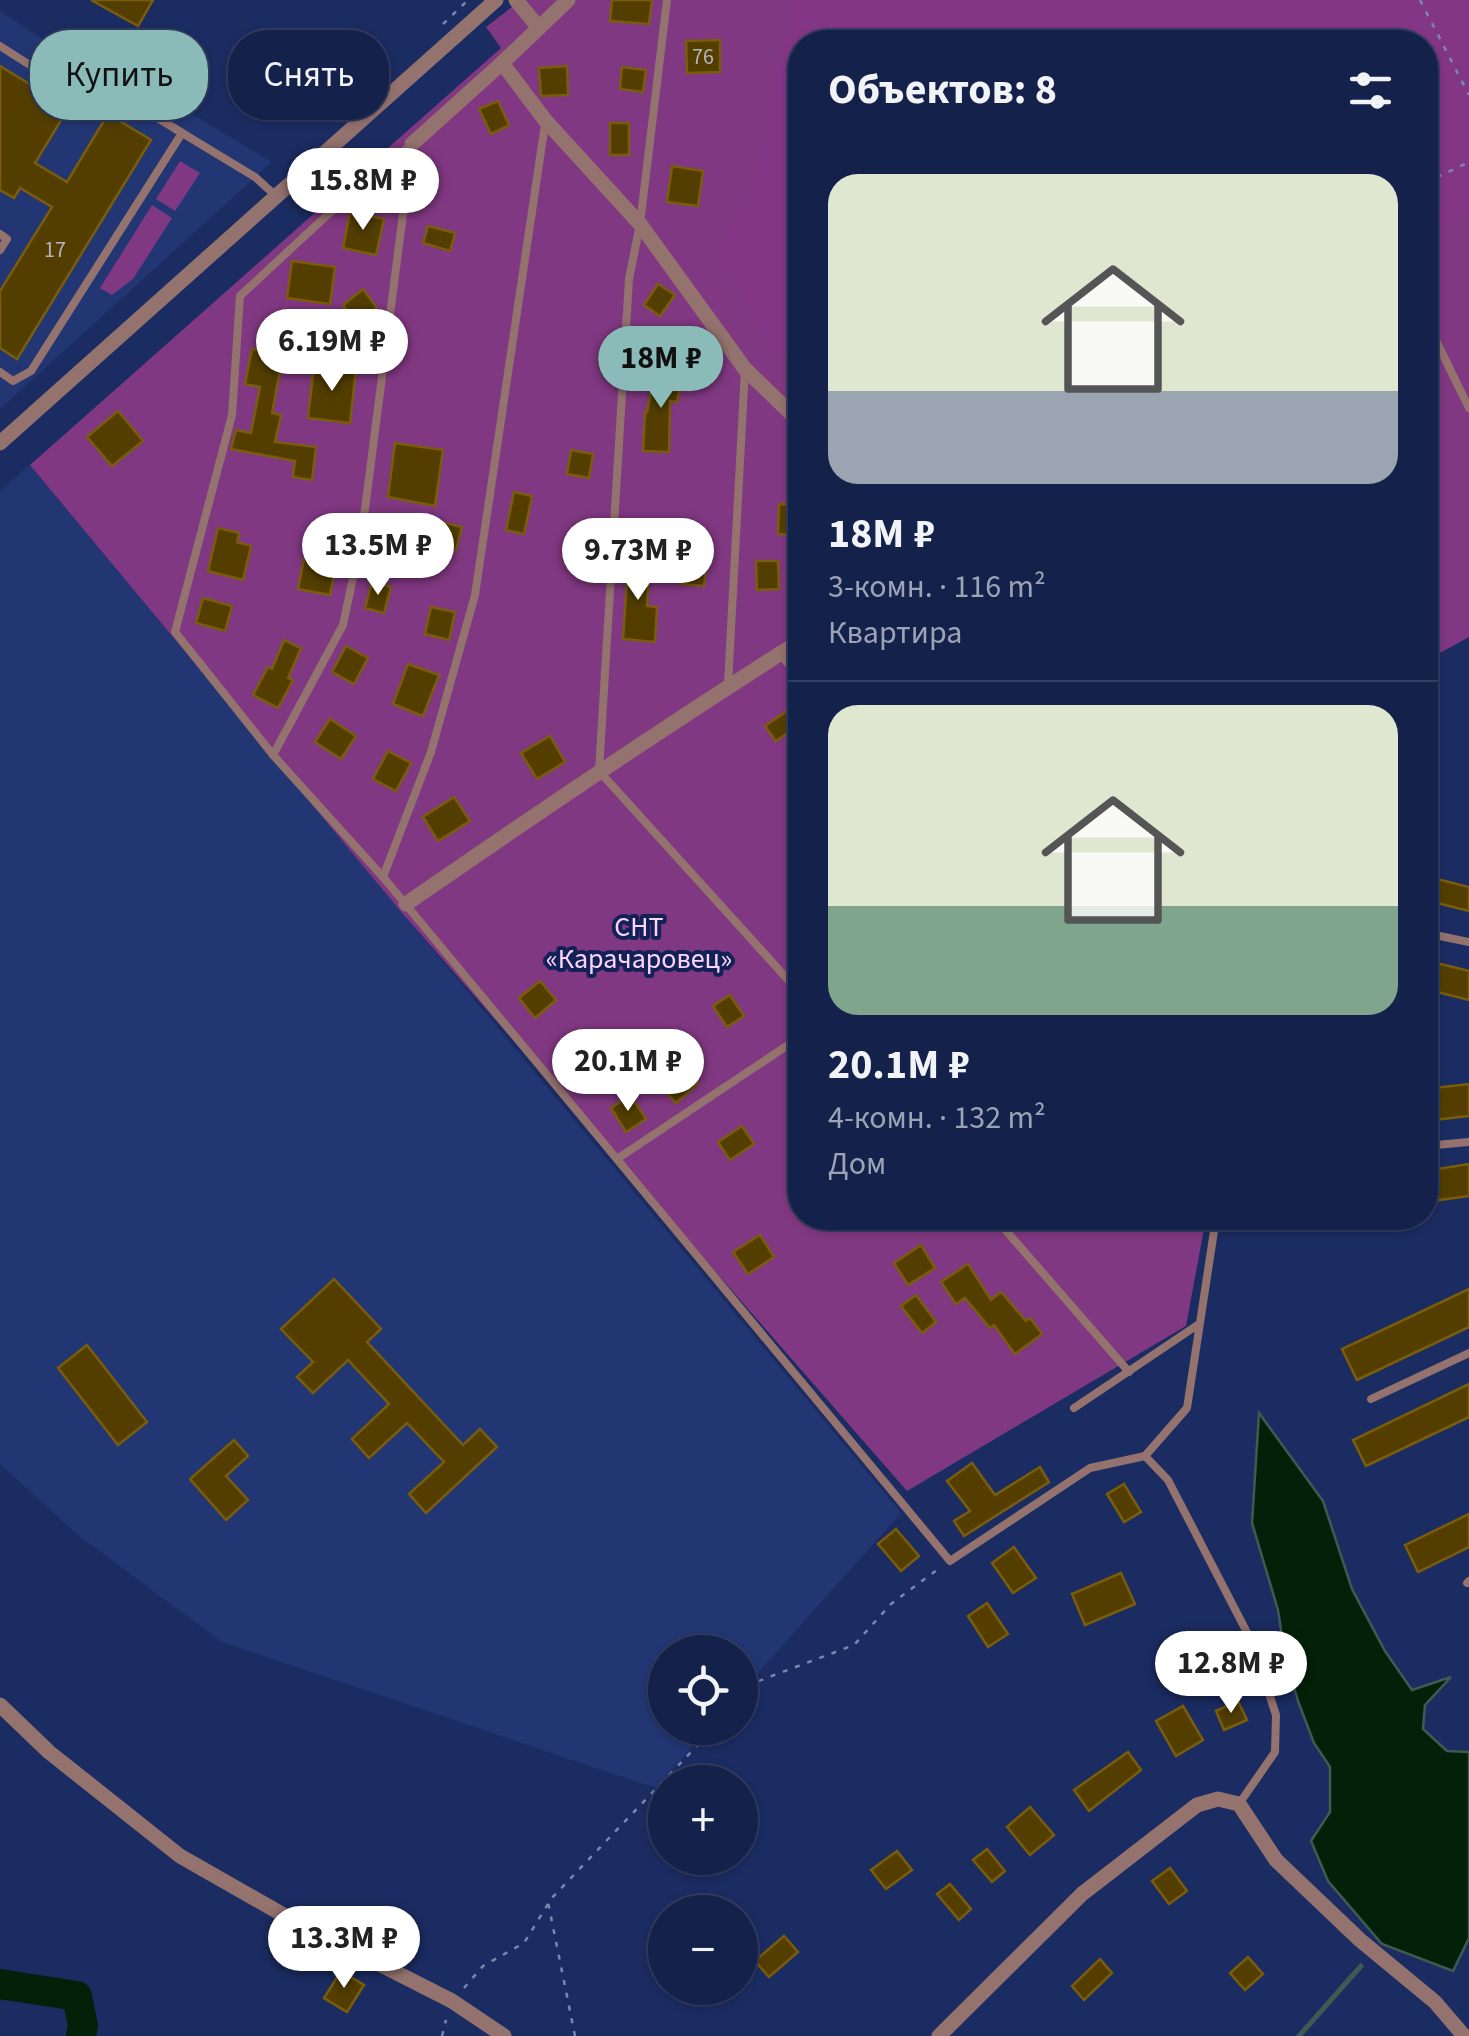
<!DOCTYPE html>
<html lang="ru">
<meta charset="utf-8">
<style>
:root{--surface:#14214a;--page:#1d2951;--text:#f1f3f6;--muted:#9da3b5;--line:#333e62;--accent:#8bbbb9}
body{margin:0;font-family:"Source Sans 3",sans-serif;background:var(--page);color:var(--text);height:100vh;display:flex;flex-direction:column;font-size:38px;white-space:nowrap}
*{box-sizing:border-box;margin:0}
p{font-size:32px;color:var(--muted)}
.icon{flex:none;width:55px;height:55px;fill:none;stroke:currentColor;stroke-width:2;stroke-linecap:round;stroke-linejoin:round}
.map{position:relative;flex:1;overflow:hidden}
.details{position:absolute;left:788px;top:30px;width:650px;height:1200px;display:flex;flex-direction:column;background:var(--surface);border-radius:40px;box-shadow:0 2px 8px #0004,0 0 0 2px var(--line)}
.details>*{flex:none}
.top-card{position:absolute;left:30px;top:30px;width:608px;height:90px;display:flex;gap:20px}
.buttons{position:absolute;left:648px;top:1635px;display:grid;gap:20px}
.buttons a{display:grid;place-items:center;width:110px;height:110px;border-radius:50%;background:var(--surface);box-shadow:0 2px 8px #0004,0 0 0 2px var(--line);font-size:50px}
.price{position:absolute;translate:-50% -85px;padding:0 22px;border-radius:35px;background:#fff;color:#222;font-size:32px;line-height:65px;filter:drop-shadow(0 2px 5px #0008)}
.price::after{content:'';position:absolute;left:50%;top:60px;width:30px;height:22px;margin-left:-15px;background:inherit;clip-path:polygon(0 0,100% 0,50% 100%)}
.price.active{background:var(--accent);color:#111}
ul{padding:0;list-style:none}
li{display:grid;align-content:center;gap:20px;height:530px;padding:0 40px}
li+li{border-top:2px solid var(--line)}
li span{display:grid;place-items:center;height:310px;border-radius:30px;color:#555}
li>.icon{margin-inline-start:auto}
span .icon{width:180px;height:180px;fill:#fffc;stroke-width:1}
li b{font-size:42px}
h2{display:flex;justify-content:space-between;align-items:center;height:120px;padding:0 40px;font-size:42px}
.tag{padding:0 35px;border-radius:40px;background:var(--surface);box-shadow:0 2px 8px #0004,0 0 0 2px var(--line);font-size:35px;line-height:90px}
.tag.active{background:var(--accent);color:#111}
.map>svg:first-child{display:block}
.built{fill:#223673}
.green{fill:#813882}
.forest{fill:#833685}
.water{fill:#032109;stroke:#415a51;stroke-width:2.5}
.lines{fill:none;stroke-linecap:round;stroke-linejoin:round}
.stream{stroke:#415a51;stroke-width:5}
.river{stroke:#032109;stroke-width:30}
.building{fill:#533e00;stroke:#7a5d09;stroke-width:2.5}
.path{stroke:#7988b0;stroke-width:2.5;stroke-dasharray:5 8;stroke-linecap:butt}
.service{stroke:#94726e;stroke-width:8}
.minor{stroke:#94726e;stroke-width:15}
.labels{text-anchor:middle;stroke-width:8;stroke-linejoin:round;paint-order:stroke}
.number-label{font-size:22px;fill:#b3b7bc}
.park-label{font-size:28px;fill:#fed4fc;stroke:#122156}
</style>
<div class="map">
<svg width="1469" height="2036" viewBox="0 0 1469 2036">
<rect width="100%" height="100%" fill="#1b2c62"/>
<g class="built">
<polygon points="0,11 87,68 94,55 272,162 0,409"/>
<polygon points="30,465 901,1513 740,1693 740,1652 665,1652 665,1728 709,1728 656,1788 222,1642 78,1535 0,1464 0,491"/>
</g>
<g class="green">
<polygon points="521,0 1469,0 1469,637 1425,661 1425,238 1439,228 1425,235 1425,42 800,42 800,1218 1206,1218 1186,1326 907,1491 403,914 30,465 501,48 486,27"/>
<polygon points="180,161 200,173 175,211 156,199"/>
<polygon points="152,205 172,218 133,279 112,295 100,288"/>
</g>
<polygon class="forest" points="791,0 1469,0 1469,209 1425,235 1425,42 800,42 800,373 745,304 719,243 759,188"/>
<polygon class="water" points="1259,1413 1323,1501 1352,1589 1385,1651 1412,1690 1451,1677 1425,1705 1423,1729 1447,1751 1469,1752 1469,1938 1453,1971 1382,1944 1328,1881 1311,1841 1330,1812 1330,1767 1314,1743 1298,1701 1285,1656 1278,1610 1252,1523"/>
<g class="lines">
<polyline class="stream" points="1299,2036 1361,1966"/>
<polyline class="river" points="0,1984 77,1996 83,2026 81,2036"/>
</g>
<g class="building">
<polygon points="91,0 153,0 138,26"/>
<polygon points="612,0 652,0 649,24 610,21"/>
<polygon points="720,40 720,72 687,73 686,41"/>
<polygon points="0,66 51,97 46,106 63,117 35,163 67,182 108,114 151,140 17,359 0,348 0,291 52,207 20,188 14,198 0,190"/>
<polygon points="567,66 568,95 541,96 539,68"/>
<polygon points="622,67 646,70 643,92 620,89"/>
<polygon points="498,101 509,125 491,134 479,109"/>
<rect x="610" y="123" width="19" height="32"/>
<polygon points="672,166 703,171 698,206 667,202"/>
<polygon points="350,212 384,219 376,255 343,248"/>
<polygon points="428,226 455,233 450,251 423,243"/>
<polygon points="292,261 335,267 330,304 287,298"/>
<polygon points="658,284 675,295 660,316 644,305"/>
<polygon points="363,289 377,308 371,313 376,319 363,330 343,305"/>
<polygon points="252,349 283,355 272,413 281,415 275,442 316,447 312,480 293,477 295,461 231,449 236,430 251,433 260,387 245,384"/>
<polygon points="314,365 356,370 350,423 308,418"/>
<polygon points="663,369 683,373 677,402 670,401 669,452 643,451 645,412 647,412 653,381"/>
<polygon points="118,411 143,441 112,466 87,437"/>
<polygon points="395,443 443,450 435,506 388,497"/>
<polygon points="571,450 593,454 589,478 567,474"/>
<polygon points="514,492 532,496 524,534 506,530"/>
<polygon points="779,504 799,505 798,535 778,534"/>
<polygon points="436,521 462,527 456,550 431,543"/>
<polygon points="218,528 239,533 237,542 251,546 243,580 208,571"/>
<polygon points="684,556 707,558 704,586 681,584"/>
<polygon points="304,558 336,564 330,595 298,589"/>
<polygon points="620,561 650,563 647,606 657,607 655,642 623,639 627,580 619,579"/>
<polygon points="756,561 778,561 779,589 757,590"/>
<polygon points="372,582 391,587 384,613 365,608"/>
<polygon points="203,598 232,606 225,631 196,623"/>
<polygon points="431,607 455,612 449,640 425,634"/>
<polygon points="284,640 301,648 288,678 293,680 278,708 253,695 268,667 272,669"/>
<polygon points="346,646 368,658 354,684 332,672"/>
<polygon points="408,664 439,675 423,716 393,704"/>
<polygon points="790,709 800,724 776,741 765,726"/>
<polygon points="330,719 356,736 341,759 315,742"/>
<polygon points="550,736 565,762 537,779 521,753"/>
<polygon points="388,751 411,763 396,791 373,779"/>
<polygon points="454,797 470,821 438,841 423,817"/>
<polygon points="1425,876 1469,887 1469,911 1425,900"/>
<polygon points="1425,960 1469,971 1469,1000 1425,989"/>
<polygon points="540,981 556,1000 535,1018 519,998"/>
<polygon points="730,995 744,1016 727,1027 713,1006"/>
<polygon points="676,1060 698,1084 676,1103 655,1080"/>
<polygon points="1469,1084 1469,1116 1425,1121 1425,1089"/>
<polygon points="630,1095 646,1119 626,1132 611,1108"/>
<polygon points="742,1126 754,1144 730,1160 718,1142"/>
<polygon points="1469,1164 1469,1196 1425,1202 1425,1171"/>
<polygon points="760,1235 774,1257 748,1274 733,1252"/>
<polygon points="921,1245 935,1268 908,1285 894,1263"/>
<polygon points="968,1264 991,1300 1001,1292 1026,1321 1030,1318 1042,1334 1015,1354 994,1325 990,1328 965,1298 956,1304 941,1282"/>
<polygon points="334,1279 381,1329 367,1342 463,1445 480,1429 497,1447 426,1513 409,1494 444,1462 407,1423 369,1458 352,1439 389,1404 361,1374 348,1360 313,1393 297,1377 313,1362 281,1329"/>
<polygon points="1469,1289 1469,1327 1357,1380 1342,1349"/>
<polygon points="916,1295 936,1322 922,1333 901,1306"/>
<polygon points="87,1345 147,1422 118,1445 58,1368"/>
<polygon points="1469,1384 1469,1417 1366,1466 1353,1440"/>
<polygon points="234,1440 248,1456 226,1476 248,1500 226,1520 190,1479"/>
<polygon points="972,1463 995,1495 1040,1467 1049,1482 964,1536 954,1521 970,1511 947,1481"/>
<polygon points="1124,1484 1141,1512 1124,1522 1107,1494"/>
<polygon points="1469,1514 1469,1547 1418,1572 1405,1545"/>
<polygon points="896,1529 919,1556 901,1571 878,1544"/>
<polygon points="1014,1547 1036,1578 1013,1593 992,1563"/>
<polygon points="1121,1573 1135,1604 1085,1625 1072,1594"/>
<polygon points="987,1603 1008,1634 988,1647 968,1616"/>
<polygon points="1238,1701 1247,1720 1224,1730 1216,1711"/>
<polygon points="1183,1706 1203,1740 1176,1756 1156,1721"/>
<polygon points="1128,1752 1141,1770 1089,1811 1074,1790"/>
<polygon points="1030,1807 1054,1835 1030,1855 1007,1827"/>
<polygon points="987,1849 1005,1871 992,1882 973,1860"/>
<polygon points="897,1851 912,1870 886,1889 871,1870"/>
<polygon points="1170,1868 1187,1891 1169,1904 1152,1881"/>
<polygon points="950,1884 971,1909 959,1920 937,1894"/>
<polygon points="784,1936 798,1952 769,1977 755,1961"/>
<polygon points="1248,1957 1263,1974 1245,1990 1230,1973"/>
<polygon points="1100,1959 1112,1973 1084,2000 1072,1986"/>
<polygon points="341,1971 364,1985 347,2012 324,1998"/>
</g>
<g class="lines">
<g class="path">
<polyline points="1420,0 1469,95"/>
<polyline points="443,24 468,0"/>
<polyline points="1425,183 1469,162"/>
<polyline points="740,1699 756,1682 854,1645 891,1604 941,1567"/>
<polyline points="464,1988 483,1966 524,1943 548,1904"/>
<polyline points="442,2036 446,2020"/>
<polyline points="575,2036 548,1902 714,1728"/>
</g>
<g class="service">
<polyline points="667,0 640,224 629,279 599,771 800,993"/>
<polyline points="0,46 83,99 113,91 255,177 276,196"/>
<polyline points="412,144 324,218 240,296 232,415 175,632 273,755 383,877 950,1561 1090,1468 1145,1456 1168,1480 1253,1644 1276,1715 1275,1752 1239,1804"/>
<polyline points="0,234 7,239 0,250"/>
<polyline points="1425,318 1469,408"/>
<polyline points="0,372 13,381 31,371 182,133 174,128"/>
<polyline points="779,654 800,676"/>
<polyline points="728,684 745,369"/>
<polyline points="273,755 343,625 361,540 412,144"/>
<polyline points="383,877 431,752 475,595 545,124"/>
<polyline points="1425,933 1469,942"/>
<polyline points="1425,1146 1469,1142"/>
<polyline points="617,1159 800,1037"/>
<polyline points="995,1218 1129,1372"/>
<polyline points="1371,1399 1469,1353"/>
<polyline points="1074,1408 1199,1324"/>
<polyline points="1145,1456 1187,1408 1216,1218"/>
<polyline points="1467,1583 1469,1581"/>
</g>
<g class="minor">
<polyline points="516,0 539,28"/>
<polyline points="502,63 545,120 640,224 745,369 800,422"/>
<polyline points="412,144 502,63 568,0"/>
<polyline points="0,443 496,0"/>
<path d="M406,904C536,814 666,726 800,641"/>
<polyline points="0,1705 49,1752 180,1856 287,1917 452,2001 504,2036"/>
<polyline points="939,2036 1082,1894 1197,1805 1218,1799 1239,1804 1276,1860 1360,1940 1435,2002 1464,2036"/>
</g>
</g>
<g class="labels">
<g class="number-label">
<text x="703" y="64">76</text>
<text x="55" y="257">17</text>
</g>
<g class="park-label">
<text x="639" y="936">СНТ<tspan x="639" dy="32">«Карачаровец»</tspan></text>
</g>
</g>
</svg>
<div class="buttons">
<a><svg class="icon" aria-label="locate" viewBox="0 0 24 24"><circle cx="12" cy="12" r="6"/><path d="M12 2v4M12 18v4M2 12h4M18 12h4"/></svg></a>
<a>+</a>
<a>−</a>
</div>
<b class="price" style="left:363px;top:233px">15.8M ₽</b>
<b class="price" style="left:332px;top:394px">6.19M ₽</b>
<b class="price active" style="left:661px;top:411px">18M ₽</b>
<b class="price" style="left:378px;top:598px">13.5M ₽</b>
<b class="price" style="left:638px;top:603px">9.73M ₽</b>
<b class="price" style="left:628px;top:1114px">20.1M ₽</b>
<b class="price" style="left:1231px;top:1716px">12.8M ₽</b>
<b class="price" style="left:344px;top:1991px">13.3M ₽</b>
<div class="top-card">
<a class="tag active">Купить</a>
<a class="tag">Снять</a>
</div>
<section class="details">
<h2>Объектов: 8<svg class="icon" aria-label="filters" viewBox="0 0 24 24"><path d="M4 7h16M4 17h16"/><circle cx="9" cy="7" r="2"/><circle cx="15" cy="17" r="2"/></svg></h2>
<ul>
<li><span style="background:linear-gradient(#dfe7d0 70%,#9aa5b1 0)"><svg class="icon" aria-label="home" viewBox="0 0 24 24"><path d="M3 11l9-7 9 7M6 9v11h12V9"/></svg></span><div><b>18M ₽</b><p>3-комн. · 116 m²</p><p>Квартира</p></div></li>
<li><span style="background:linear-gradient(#dfe7d0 65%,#7fa58c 0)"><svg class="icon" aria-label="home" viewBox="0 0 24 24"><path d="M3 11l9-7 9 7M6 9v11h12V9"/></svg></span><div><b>20.1M ₽</b><p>4-комн. · 132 m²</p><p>Дом</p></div></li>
</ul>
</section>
</div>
